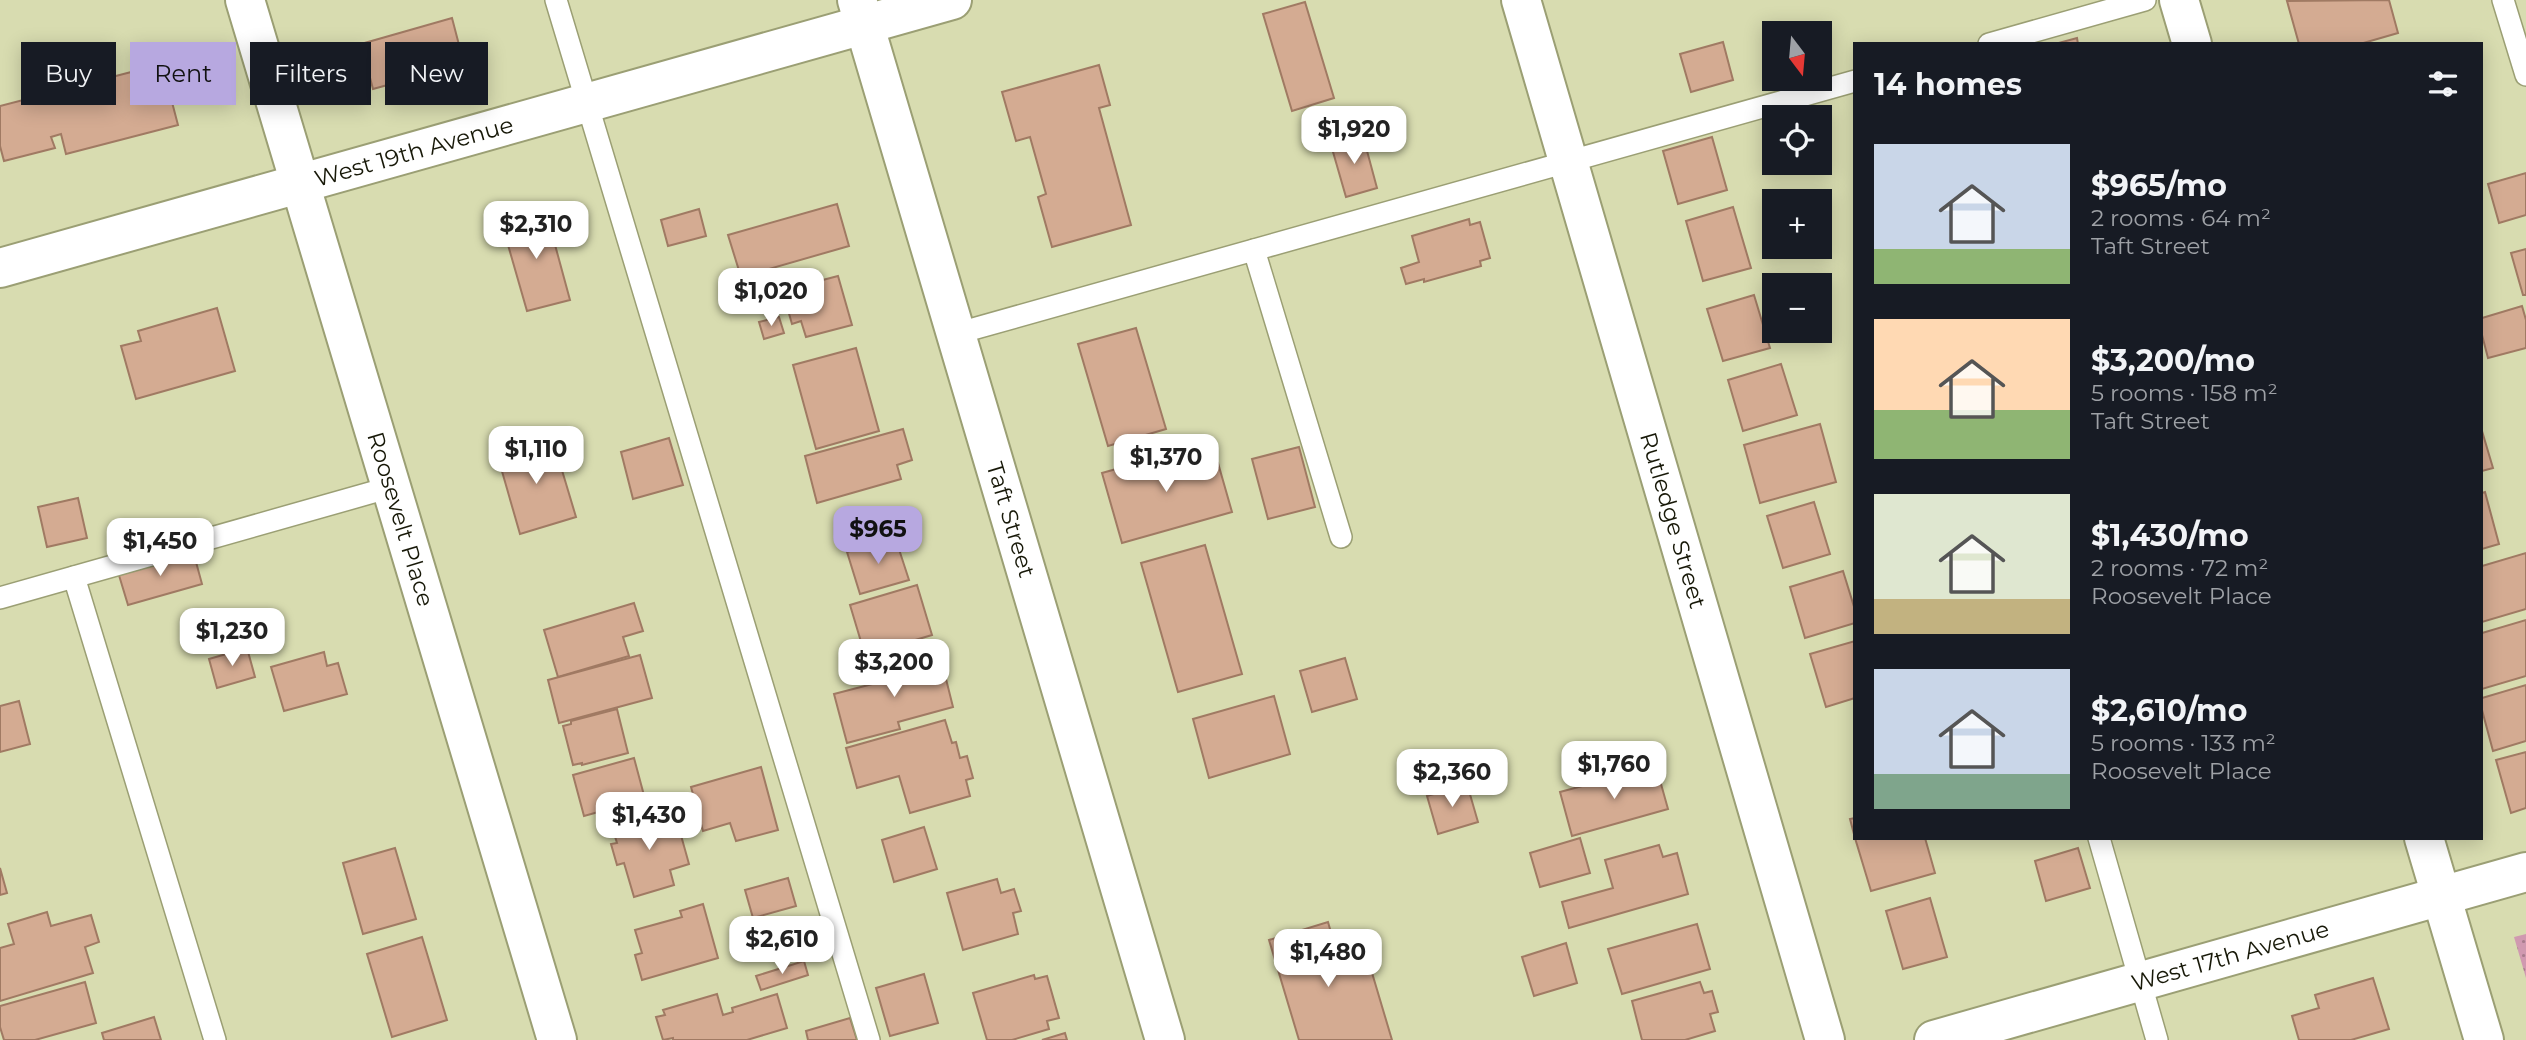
<!DOCTYPE html>
<meta charset="utf-8">
<style>
:root{--surface:#171b24;--page:#242831;--text:#f1f3f6;--muted:#9ea1a6;--accent:#b7a8e0}
body{margin:0;font-family:Montserrat,sans-serif;background:var(--page);color:var(--text);height:100vh;display:flex;flex-direction:column;font-size:26px;white-space:nowrap}
*{box-sizing:border-box;margin:0}
p{font-size:23px;color:var(--muted)}
.icon{flex:none;width:38px;height:38px;fill:none;stroke:currentColor;stroke-width:2;stroke-linecap:round;stroke-linejoin:round}
.map{position:relative;flex:1;overflow:hidden}
.sheet{position:absolute;left:1853px;top:42px;width:630px;height:798px;display:flex;flex-direction:column;background:var(--surface);border-radius:0px;box-shadow:0 4px 18px #0003}
.sheet>*{flex:none}
.hud{position:absolute;left:21px;top:42px;width:665px;height:63px;display:flex;gap:14px}
.needle{width:46px;rotate:164deg}
.fabs{position:absolute;left:1762px;top:21px;display:grid;gap:14px}
.fabs a{display:grid;place-items:center;width:70px;height:70px;border-radius:0px;background:var(--surface);box-shadow:0 4px 18px #0003;font-size:35px}
.price{position:absolute;translate:-50% -60px;padding:0 16px;border-radius:14px;background:#fff;color:#222;font-size:23px;line-height:46px;filter:drop-shadow(0 2px 4px #0008)}
.price::after{content:'';position:absolute;left:50%;top:42px;width:21px;height:16px;margin-left:-10px;background:inherit;clip-path:polygon(0 0,100% 0,50% 100%)}
.price.on{background:var(--accent);color:#111}
ul{padding:0;list-style:none}
li{display:flex;align-items:center;gap:21px;height:175px;padding:0 21px}
li span{display:grid;place-items:center;flex:none;width:196px;height:140px;border-radius:0px;color:#555}
li>.icon{margin-inline-start:auto}
span .icon{width:84px;height:84px;fill:#fffc;stroke-width:1}
li b{font-size:30px}
h2{display:flex;justify-content:space-between;align-items:center;height:84px;padding:0 21px;font-size:30px}
.chip{padding:0 24px;border-radius:0px;background:var(--surface);box-shadow:0 4px 18px #0003;font-size:24px;line-height:63px}
.chip.on{background:var(--accent);color:#111}
.map>svg:first-child{display:block}
.park{fill:url(#park-dots)}
.building{fill:#d4ab92;stroke:#a07a63;stroke-width:2}
.lines{fill:none;stroke-linecap:round;stroke-linejoin:round}
.service-casing{stroke:#9b9f74;stroke-width:24}
.minor-casing{stroke:#9b9f74;stroke-width:42}
.tertiary-casing{stroke:#9b9f74;stroke-width:42}
.service{stroke:#fff;stroke-width:21}
.minor{stroke:#fff;stroke-width:38}
.tertiary{stroke:#fff;stroke-width:38}
.labels{text-anchor:middle;stroke-width:5;stroke-linejoin:round;paint-order:stroke}
.street-label{font-size:23px;fill:#171808;stroke:#e5e9bc}
</style>
<div class="map">
<svg width="2526" height="1040" viewBox="0 0 2526 1040">
<defs>
<pattern id="park-dots" width="8" height="8" patternUnits="userSpaceOnUse" patternTransform="scale(1.75)"><rect width="8" height="8" fill="#d099b0"/><path d="M2 2h.1M6 6h.1" fill="none" stroke="#a87c8d" stroke-width="1.8" stroke-linecap="round"/></pattern>
</defs>
<rect width="100%" height="100%" fill="#d8dcb0"/>
<polygon class="park" points="2526,934 2526,978 2514,937"/>
<g class="building">
<polygon points="2389,0 2398,33 2360,44 2299,44 2287,1"/>
<polygon points="1305,2 1334,98 1292,111 1263,14"/>
<polygon points="452,18 464,64 373,89 361,44"/>
<polygon points="2077,38 2078,44 2055,44"/>
<polygon points="1723,42 1733,80 1691,92 1680,54"/>
<polygon points="162,64 178,125 66,154 61,134 51,137 55,148 4,161 0,146 0,106"/>
<polygon points="1099,65 1110,105 1099,108 1131,225 1052,247 1038,197 1046,194 1030,137 1016,141 1002,92"/>
<polygon points="1363,136 1377,188 1346,197 1331,145"/>
<polygon points="1712,137 1727,190 1678,204 1663,151"/>
<polygon points="2526,173 2526,215 2499,223 2488,184"/>
<polygon points="837,204 849,246 741,277 728,235"/>
<polygon points="1733,207 1751,268 1703,281 1686,221"/>
<polygon points="699,209 706,236 668,246 661,220"/>
<polygon points="539,211 542,221 548,219 570,300 527,311 504,231 509,230 507,220"/>
<polygon points="1469,219 1470,225 1480,222 1490,258 1480,261 1481,266 1424,282 1424,279 1406,284 1401,268 1419,262 1412,236"/>
<polygon points="2526,249 2526,295 2523,295 2511,253"/>
<polygon points="838,276 852,325 806,337 801,321 792,324 783,293 793,290 792,288"/>
<polygon points="1754,295 1770,348 1723,361 1707,309"/>
<polygon points="2522,306 2526,320 2526,348 2488,358 2482,335 2482,318"/>
<polygon points="217,308 235,371 136,399 121,346 141,341 138,331"/>
<polygon points="779,317 784,333 764,339 759,322"/>
<polygon points="1136,328 1166,429 1108,446 1078,344"/>
<polygon points="856,348 879,431 816,449 793,365"/>
<polygon points="1781,364 1797,415 1743,431 1728,380"/>
<polygon points="1820,424 1836,482 1760,503 1744,445"/>
<polygon points="903,429 912,460 897,465 901,479 817,503 805,456"/>
<polygon points="2482,431 2493,468 2482,471"/>
<polygon points="552,437 576,517 520,534 497,454"/>
<polygon points="669,438 683,485 633,499 621,452"/>
<polygon points="1202,445 1208,466 1218,463 1232,512 1122,543 1102,473"/>
<polygon points="1299,447 1315,507 1268,519 1252,459"/>
<polygon points="2485,492 2499,544 2482,549 2482,493"/>
<polygon points="78,498 87,538 47,547 38,507"/>
<polygon points="1814,502 1830,554 1783,568 1767,516"/>
<polygon points="895,537 909,580 860,594 847,552"/>
<polygon points="1205,545 1242,674 1178,692 1141,563"/>
<polygon points="193,551 202,584 128,605 118,572"/>
<polygon points="2526,553 2526,609 2482,622 2482,566"/>
<polygon points="1843,571 1855,610 1855,623 1805,638 1790,587"/>
<polygon points="917,585 932,635 865,655 850,605"/>
<polygon points="634,603 643,631 623,637 629,656 558,677 544,630"/>
<polygon points="2526,620 2526,676 2482,689 2482,633"/>
<polygon points="1855,641 1855,698 1826,707 1810,654"/>
<polygon points="247,648 255,677 217,688 209,659"/>
<polygon points="324,652 327,666 338,663 347,694 284,711 271,667"/>
<polygon points="640,655 652,698 559,723 548,680"/>
<polygon points="940,655 953,707 898,722 900,729 847,743 834,694 880,682 877,672"/>
<polygon points="1345,658 1357,699 1312,712 1300,671"/>
<polygon points="2526,685 2526,741 2493,751 2482,710 2482,698"/>
<polygon points="1274,696 1290,754 1209,778 1193,719"/>
<polygon points="19,701 30,744 0,752 0,706"/>
<polygon points="617,709 628,753 582,765 582,763 573,765 563,726 571,724 571,721"/>
<polygon points="945,720 952,743 956,742 960,758 967,756 973,778 966,780 970,796 910,813 899,776 857,788 846,748"/>
<polygon points="2526,752 2526,808 2511,813 2496,760"/>
<polygon points="634,758 645,799 584,816 573,775"/>
<polygon points="1656,766 1668,809 1572,836 1560,792"/>
<polygon points="761,767 778,830 736,841 730,823 703,831 691,787"/>
<polygon points="1467,784 1478,822 1438,834 1427,796"/>
<polygon points="663,812 666,824 677,821 689,864 670,870 674,885 634,897 624,863 617,865 611,844 617,843 612,827"/>
<polygon points="1855,818 1855,838 1850,819"/>
<polygon points="924,827 937,869 894,882 882,840"/>
<polygon points="1580,838 1590,873 1540,887 1530,853"/>
<polygon points="1855,838 1925,838 1935,873 1871,891"/>
<polygon points="1659,845 1663,857 1677,853 1688,894 1569,928 1562,902 1613,888 1605,860"/>
<polygon points="395,848 416,919 363,934 343,863"/>
<polygon points="2078,848 2090,888 2046,901 2035,861"/>
<polygon points="0,868 7,893 0,895"/>
<polygon points="788,878 796,906 753,918 745,890"/>
<polygon points="997,879 1001,893 1014,889 1021,911 1013,913 1018,934 963,950 947,893"/>
<polygon points="1930,898 1947,957 1903,969 1886,911"/>
<polygon points="703,904 718,958 642,980 635,955 642,953 635,930 682,917 680,911"/>
<polygon points="47,912 51,926 91,915 99,942 85,947 93,973 0,1001 0,948 14,944 8,924"/>
<polygon points="1328,922 1340,964 1367,956 1392,1040 1299,1040 1269,940"/>
<polygon points="1697,924 1710,969 1622,994 1608,949"/>
<polygon points="422,937 447,1020 392,1037 367,954"/>
<polygon points="1566,943 1577,983 1534,996 1522,957"/>
<polygon points="804,961 808,975 761,990 756,976"/>
<polygon points="924,974 938,1023 890,1036 876,988"/>
<polygon points="1034,975 1035,979 1047,976 1059,1018 1047,1021 1049,1029 1012,1040 987,1040 973,993"/>
<polygon points="2373,978 2389,1029 2351,1040 2299,1040 2292,1016 2319,1008 2315,995"/>
<polygon points="85,982 96,1023 35,1040 4,1040 0,1027 0,1006"/>
<polygon points="1700,982 1704,993 1712,991 1718,1012 1710,1014 1715,1031 1685,1040 1642,1040 1632,1001"/>
<polygon points="717,994 723,1015 733,1012 732,1008 777,994 787,1028 747,1040 673,1040 673,1038 663,1040 656,1017 665,1015 663,1010"/>
<polygon points="154,1017 161,1040 104,1040 102,1033"/>
<polygon points="850,1018 857,1040 808,1040 806,1031"/>
<polygon points="1065,1033 1067,1040 1042,1040"/>
</g>
<g class="lines">
<defs>
<g id="service">
<polyline points="556,0 869,1040"/>
<polyline points="2503,0 2526,75"/>
<polyline points="1989,44 2145,0"/>
<polyline points="1254,250 1341,537"/>
<polyline points="955,334 1855,81"/>
<polyline points="74,577 215,1040"/>
<polyline points="0,598 391,487"/>
<polyline points="2099,838 2157,1040"/>
</g>
<g id="minor">
<path id="s1" d="M245,0L557,1040"/>
<path id="s2" d="M1521,0L1825,1040"/>
<polyline points="2179,0 2192,44"/>
<polyline points="2424,838 2484,1040"/>
<path id="s3" d="M1934,1040L2526,872"/>
</g>
<g id="tertiary">
<path id="s4" d="M857,0L1165,1040"/>
<path id="s5" d="M0,268L952,0"/>
</g>
</defs>
<use href="#service" class="service-casing"/>
<use href="#minor" class="minor-casing"/>
<use href="#tertiary" class="tertiary-casing"/>
<use href="#service" class="service"/>
<use href="#minor" class="minor"/>
<use href="#tertiary" class="tertiary"/>
</g>
<g class="labels">
<g class="street-label">
<text dy="8" stroke="none"><textPath href="#s5" startOffset="430">West 19th Avenue</textPath></text>
<text dy="8" stroke="none"><textPath href="#s1" startOffset="542">Roosevelt Place</textPath></text>
<text dy="8" stroke="none"><textPath href="#s4" startOffset="542">Taft Street</textPath></text>
<text dy="8" stroke="none"><textPath href="#s2" startOffset="542">Rutledge Street</textPath></text>
<text dy="8" stroke="none"><textPath href="#s3" startOffset="308">West 17th Avenue</textPath></text>
</g>
</g>
</svg>
<div class="fabs">
<a><svg class="needle" viewBox="-14 -14 28 28"><path d="M0-13l5 13h-10z" fill="#e53935"/><path d="M0 13l5-13h-10z" fill="#9ea1a6"/></svg></a>
<a><svg class="icon" aria-label="locate" viewBox="0 0 24 24"><circle cx="12" cy="12" r="6"/><path d="M12 2v4M12 18v4M2 12h4M18 12h4"/></svg></a>
<a>+</a>
<a>−</a>
</div>
<b class="price" style="left:1354px;top:166px">$1,920</b>
<b class="price" style="left:536px;top:261px">$2,310</b>
<b class="price" style="left:771px;top:328px">$1,020</b>
<b class="price" style="left:536px;top:486px">$1,110</b>
<b class="price" style="left:1166px;top:494px">$1,370</b>
<b class="price on" style="left:878px;top:566px">$965</b>
<b class="price" style="left:160px;top:578px">$1,450</b>
<b class="price" style="left:232px;top:668px">$1,230</b>
<b class="price" style="left:894px;top:699px">$3,200</b>
<b class="price" style="left:1614px;top:801px">$1,760</b>
<b class="price" style="left:1452px;top:809px">$2,360</b>
<b class="price" style="left:649px;top:852px">$1,430</b>
<b class="price" style="left:782px;top:976px">$2,610</b>
<b class="price" style="left:1328px;top:989px">$1,480</b>
<div class="hud">
<a class="chip">Buy</a>
<a class="chip on">Rent</a>
<a class="chip">Filters</a>
<a class="chip">New</a>
</div>
<section class="sheet">
<h2>14 homes<svg class="icon" aria-label="filters" viewBox="0 0 24 24"><path d="M4 7h16M4 17h16"/><circle cx="9" cy="7" r="2"/><circle cx="15" cy="17" r="2"/></svg></h2>
<ul>
<li><span style="background:linear-gradient(#c9d6e8 75%,#8fb573 0)"><svg class="icon" aria-label="home" viewBox="0 0 24 24"><path d="M3 11l9-7 9 7M6 9v11h12V9"/></svg></span><div><b>$965/mo</b><p>2 rooms · 64 m²</p><p>Taft Street</p></div></li>
<li><span style="background:linear-gradient(#ffd9b3 65%,#8fb573 0)"><svg class="icon" aria-label="home" viewBox="0 0 24 24"><path d="M3 11l9-7 9 7M6 9v11h12V9"/></svg></span><div><b>$3,200/mo</b><p>5 rooms · 158 m²</p><p>Taft Street</p></div></li>
<li><span style="background:linear-gradient(#dfe7d0 75%,#c2b280 0)"><svg class="icon" aria-label="home" viewBox="0 0 24 24"><path d="M3 11l9-7 9 7M6 9v11h12V9"/></svg></span><div><b>$1,430/mo</b><p>2 rooms · 72 m²</p><p>Roosevelt Place</p></div></li>
<li><span style="background:linear-gradient(#c9d6e8 75%,#7fa58c 0)"><svg class="icon" aria-label="home" viewBox="0 0 24 24"><path d="M3 11l9-7 9 7M6 9v11h12V9"/></svg></span><div><b>$2,610/mo</b><p>5 rooms · 133 m²</p><p>Roosevelt Place</p></div></li>
</ul>
</section>
</div>
